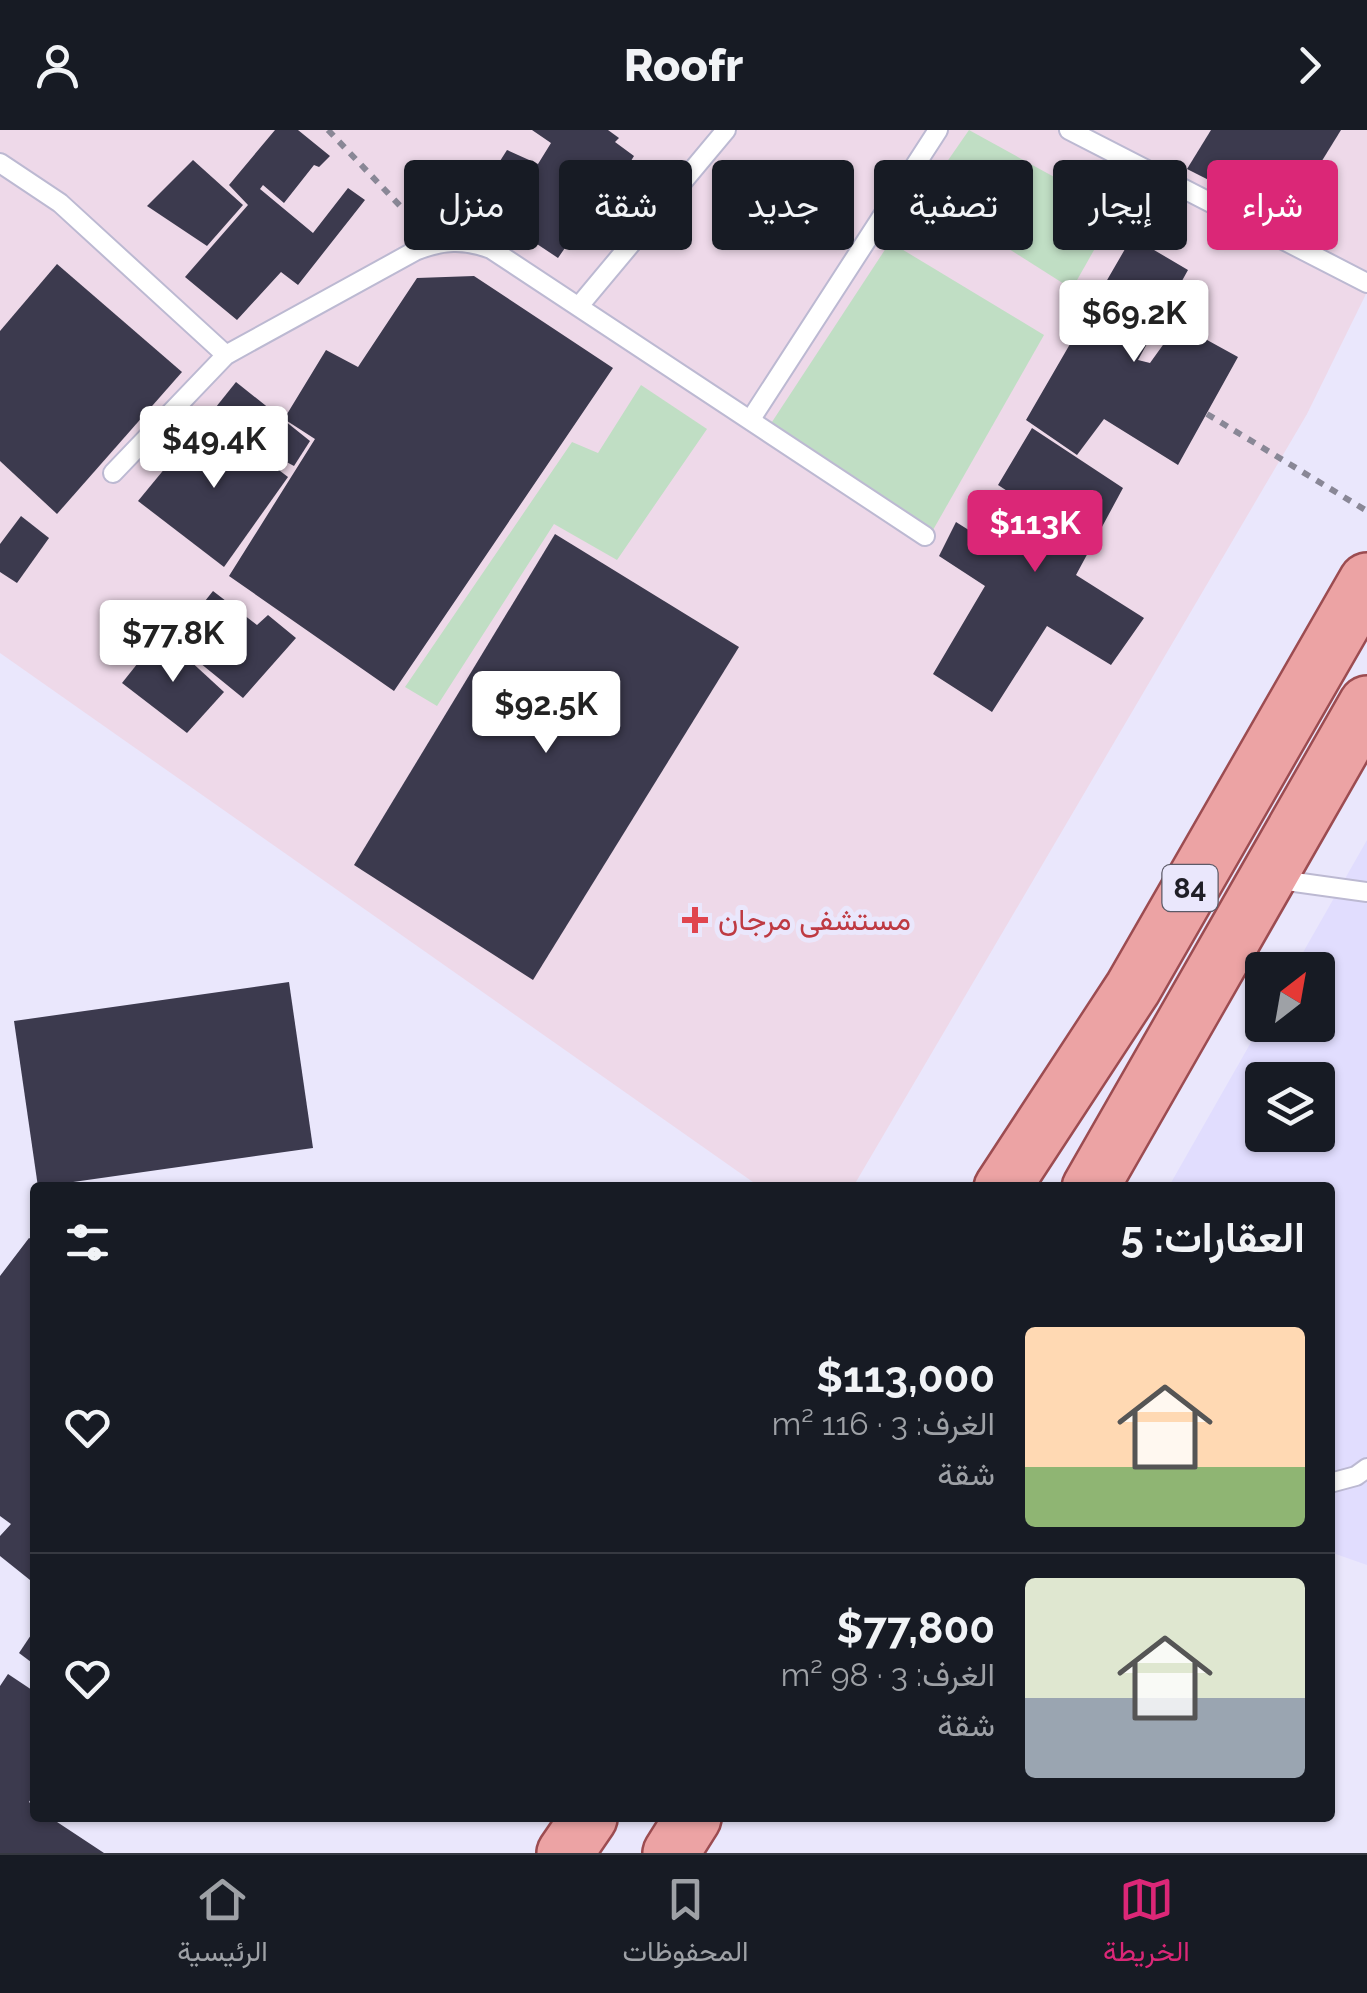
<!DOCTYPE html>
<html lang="ar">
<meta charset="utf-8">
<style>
:root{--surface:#171b24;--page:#20242c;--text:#f1f3f6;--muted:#9ea1a6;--line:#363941;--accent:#db2777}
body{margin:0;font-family:Raleway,Vazirmatn,sans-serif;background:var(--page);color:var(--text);direction:rtl;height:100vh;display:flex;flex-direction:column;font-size:38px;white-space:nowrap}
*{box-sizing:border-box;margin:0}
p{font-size:32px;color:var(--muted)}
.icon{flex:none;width:55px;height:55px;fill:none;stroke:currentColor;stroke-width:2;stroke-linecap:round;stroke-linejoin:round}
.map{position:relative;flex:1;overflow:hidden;direction:ltr}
.drawer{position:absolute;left:30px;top:1052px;width:1305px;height:640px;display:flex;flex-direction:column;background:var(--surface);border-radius:10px;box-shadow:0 2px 8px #0004;direction:rtl}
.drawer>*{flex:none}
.top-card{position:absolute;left:30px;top:30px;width:1308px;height:90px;direction:rtl;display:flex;gap:20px}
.needle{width:65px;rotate:31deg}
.buttons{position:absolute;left:1245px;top:822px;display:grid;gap:20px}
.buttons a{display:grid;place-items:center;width:90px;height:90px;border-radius:10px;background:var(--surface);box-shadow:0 2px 8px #0004;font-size:50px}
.price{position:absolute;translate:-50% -85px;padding:0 22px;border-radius:10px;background:#fff;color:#222;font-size:32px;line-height:65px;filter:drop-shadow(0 2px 5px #0008)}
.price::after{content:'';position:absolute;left:50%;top:60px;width:30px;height:22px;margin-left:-15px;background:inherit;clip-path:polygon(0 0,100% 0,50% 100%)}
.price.current{background:var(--accent);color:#fff}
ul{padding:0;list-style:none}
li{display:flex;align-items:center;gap:30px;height:250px;padding:0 30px}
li+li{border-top:2px solid var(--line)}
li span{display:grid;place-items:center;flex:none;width:280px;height:200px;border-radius:10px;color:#555}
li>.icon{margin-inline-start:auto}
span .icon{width:120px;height:120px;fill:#fffc;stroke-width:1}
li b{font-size:42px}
h2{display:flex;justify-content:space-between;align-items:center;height:120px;padding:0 30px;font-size:42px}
.pill{padding:0 35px;border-radius:10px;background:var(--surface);box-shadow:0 2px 8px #0004;font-size:35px;line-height:90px}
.pill.current{background:var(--accent);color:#fff}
header{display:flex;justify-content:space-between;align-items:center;height:130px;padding:0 30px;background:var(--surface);font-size:45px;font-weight:800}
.dock{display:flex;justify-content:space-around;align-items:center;height:140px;border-top:2px solid var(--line);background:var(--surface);font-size:28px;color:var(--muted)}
.dock a{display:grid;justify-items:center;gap:5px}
.dock .current{color:var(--accent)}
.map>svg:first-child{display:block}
.built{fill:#e1ddfe;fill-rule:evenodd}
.medical{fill:#eed9e9}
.green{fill:#c0dec4}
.building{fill:#3c3a4e}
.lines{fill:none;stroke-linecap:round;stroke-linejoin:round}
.lane-casing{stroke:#bcb9d2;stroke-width:22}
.primary-casing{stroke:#9c4c51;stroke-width:60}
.path{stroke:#898796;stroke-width:6;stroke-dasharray:8 8;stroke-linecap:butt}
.lane{stroke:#fff;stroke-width:18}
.primary{stroke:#eca3a4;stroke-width:55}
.health-dot{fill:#e0444e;stroke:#eae7fc;stroke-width:4}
.labels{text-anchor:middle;stroke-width:10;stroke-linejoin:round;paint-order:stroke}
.shield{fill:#eae7fc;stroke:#5c5a67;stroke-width:2.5}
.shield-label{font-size:28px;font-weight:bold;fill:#1f1e27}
.health-label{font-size:30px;fill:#be3a42;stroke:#eae7fc;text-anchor:start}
</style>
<header><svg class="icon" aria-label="forward" viewBox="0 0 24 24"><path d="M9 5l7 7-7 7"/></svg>Roofr<svg class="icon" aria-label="person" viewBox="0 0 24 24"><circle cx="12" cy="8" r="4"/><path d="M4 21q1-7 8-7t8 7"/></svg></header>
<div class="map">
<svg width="1367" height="1723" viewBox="0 0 1367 1723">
<rect width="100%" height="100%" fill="#eae7fc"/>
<path class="built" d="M1367,710V1435L1330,1422V1058H1168L1262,893L1318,895V840H1293ZM1262,950H1318V1005H1262Z"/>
<polygon class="medical" points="0,0 1367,0 1367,162 1307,284 853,1057 760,1057 0,523"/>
<g class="green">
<polygon points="969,0 1116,81 1072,159 924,65"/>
<polygon points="890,112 1044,205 933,400 770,295"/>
<polygon points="641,255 707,299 617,430 554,394 437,576 405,557 572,312 598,323"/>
</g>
<g class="building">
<polygon points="275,0 298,0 330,26 319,37 314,35 284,73 263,55 260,59 313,103 348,58 365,70 298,155 281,142 237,190 185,147 248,75 229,55"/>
<polygon points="532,0 608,0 619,8 615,12 634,26 615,57 593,44 577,68 592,79 558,128 474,72 507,20 538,34 551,13"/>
<polygon points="1211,0 1341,0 1286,89 1187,39"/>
<polygon points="193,30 243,75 207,116 147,76"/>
<polygon points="1132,107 1188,140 1138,230 1150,233 1178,194 1238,227 1178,335 1104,289 1077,325 1026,290"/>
<polygon points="57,134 182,242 57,384 0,331 0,201"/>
<polygon points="474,146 613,238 394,561 229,446 315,309 284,289 326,220 358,237 417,148"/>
<polygon points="236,252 310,311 294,336 253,314 212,282"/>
<polygon points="208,286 288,347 224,437 138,371"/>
<polygon points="1032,298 1123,358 1076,445 1144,488 1111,535 1047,496 992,582 933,544 985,456 939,426 956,392 1002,421 1029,375 998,355"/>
<polygon points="21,386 49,408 17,453 0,442 0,414"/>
<polygon points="555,404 739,517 533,850 354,735"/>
<polygon points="213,461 257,495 268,485 296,508 243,568 173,511"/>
<polygon points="161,504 224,562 187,603 122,553"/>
<polygon points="289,852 313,1018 38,1057 14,891"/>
<polygon points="29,1108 35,1111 35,1454 0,1426 0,1406 11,1394 0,1386 0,1146"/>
<polygon points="35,1499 35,1535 19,1523"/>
<polygon points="8,1544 35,1562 35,1663 29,1672 35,1677 35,1688 51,1688 104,1723 0,1723 0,1556"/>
</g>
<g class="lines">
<defs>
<g id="lane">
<polyline points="1069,0 1367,153"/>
<polyline points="0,33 60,73 226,225"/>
<polyline points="579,176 726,0"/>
<polyline points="751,289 938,0"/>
<path d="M113,343L226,225L415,121C442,110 464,109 491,119L925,406"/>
<polyline points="1273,749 1367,762"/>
<polyline points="1330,1353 1356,1346 1367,1338"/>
</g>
<g id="primary">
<polyline points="1002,1058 1133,858 1367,451"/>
<polyline points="1090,1058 1367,574"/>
<polyline points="565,1723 589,1688"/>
<polyline points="671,1723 693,1688"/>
</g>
</defs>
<use href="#lane" class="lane-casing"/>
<use href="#primary" class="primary-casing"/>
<g class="path">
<polyline points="328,0 404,80"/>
<polyline points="1207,284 1367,381"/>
</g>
<use href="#lane" class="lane"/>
<use href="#primary" class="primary"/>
</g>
<path class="health-dot" d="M690 775h10v10h10v10h-10v10h-10v-10h-10v-10h10z"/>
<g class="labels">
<rect class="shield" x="1162.5" y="735" width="55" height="46" rx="8"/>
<g class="shield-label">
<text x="1190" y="768">84</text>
</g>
<g class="health-label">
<text x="718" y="800">مستشفى مرجان</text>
</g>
</g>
</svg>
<div class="buttons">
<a><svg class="needle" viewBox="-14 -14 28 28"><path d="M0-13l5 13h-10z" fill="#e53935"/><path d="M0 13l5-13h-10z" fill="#9ea1a6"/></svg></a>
<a><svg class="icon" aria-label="layers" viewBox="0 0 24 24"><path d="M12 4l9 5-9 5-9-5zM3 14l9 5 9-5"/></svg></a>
</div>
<b class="price" style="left:1134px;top:235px">$69.2K</b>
<b class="price" style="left:214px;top:361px">$49.4K</b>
<b class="price current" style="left:1035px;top:445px">$113K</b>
<b class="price" style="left:173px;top:555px">$77.8K</b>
<b class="price" style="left:546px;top:626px">$92.5K</b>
<div class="top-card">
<a class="pill current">شراء</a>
<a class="pill">إيجار</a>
<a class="pill">تصفية</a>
<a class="pill">جديد</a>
<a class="pill">شقة</a>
<a class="pill">منزل</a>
</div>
<section class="drawer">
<h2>العقارات: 5<svg class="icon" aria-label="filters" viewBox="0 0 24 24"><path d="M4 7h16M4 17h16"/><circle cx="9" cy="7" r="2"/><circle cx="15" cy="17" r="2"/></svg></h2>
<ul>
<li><span style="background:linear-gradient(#ffd9b3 70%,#8fb573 0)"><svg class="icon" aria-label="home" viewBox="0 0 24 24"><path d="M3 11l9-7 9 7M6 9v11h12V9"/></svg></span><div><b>$113,000</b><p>الغرف: 3 · 116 m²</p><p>شقة</p></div><svg class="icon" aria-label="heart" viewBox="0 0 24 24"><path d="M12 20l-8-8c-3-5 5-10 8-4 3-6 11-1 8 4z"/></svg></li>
<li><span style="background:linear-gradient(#dfe7d0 60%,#9aa5b1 0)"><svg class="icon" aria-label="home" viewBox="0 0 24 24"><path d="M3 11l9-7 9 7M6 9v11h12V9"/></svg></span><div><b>$77,800</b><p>الغرف: 3 · 98 m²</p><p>شقة</p></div><svg class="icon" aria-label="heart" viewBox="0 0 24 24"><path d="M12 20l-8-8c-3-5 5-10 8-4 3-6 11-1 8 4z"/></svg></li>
</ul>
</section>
</div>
<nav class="dock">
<a class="current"><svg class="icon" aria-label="map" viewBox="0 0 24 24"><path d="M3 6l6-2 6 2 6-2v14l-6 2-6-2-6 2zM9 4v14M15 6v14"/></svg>الخريطة</a>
<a><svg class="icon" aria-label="saved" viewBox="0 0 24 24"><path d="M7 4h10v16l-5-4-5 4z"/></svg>المحفوظات</a>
<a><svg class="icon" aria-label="home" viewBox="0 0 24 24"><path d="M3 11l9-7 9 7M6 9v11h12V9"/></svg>الرئيسية</a>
</nav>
